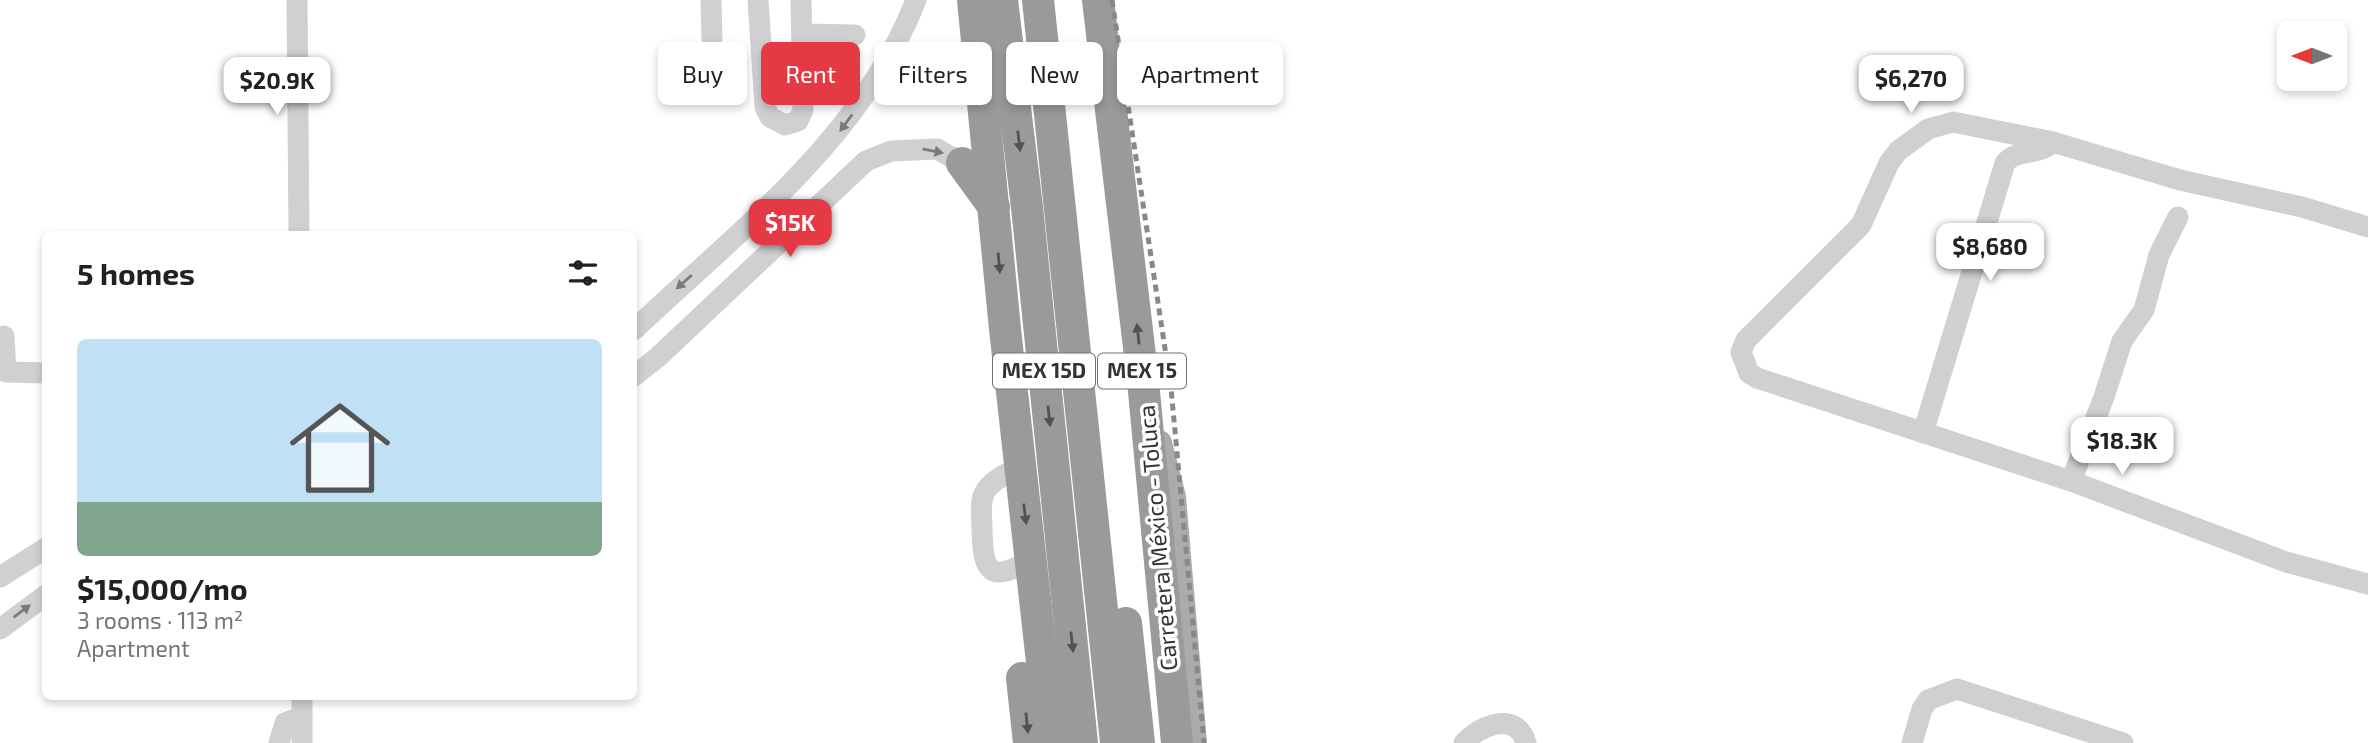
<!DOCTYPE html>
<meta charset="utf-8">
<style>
:root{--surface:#fff;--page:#f6f6f6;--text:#202124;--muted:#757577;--accent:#e63946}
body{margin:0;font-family:"Exo 2",sans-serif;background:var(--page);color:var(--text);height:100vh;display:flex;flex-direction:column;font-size:26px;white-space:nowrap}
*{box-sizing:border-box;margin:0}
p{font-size:23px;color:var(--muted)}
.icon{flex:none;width:38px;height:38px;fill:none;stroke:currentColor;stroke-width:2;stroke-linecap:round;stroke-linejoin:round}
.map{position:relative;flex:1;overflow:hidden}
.details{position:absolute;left:42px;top:231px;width:595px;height:469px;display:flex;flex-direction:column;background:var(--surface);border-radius:10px;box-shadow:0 4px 10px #0003}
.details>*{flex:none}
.top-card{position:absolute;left:658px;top:42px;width:665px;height:63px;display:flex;gap:14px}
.needle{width:46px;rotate:270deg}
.fabs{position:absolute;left:2277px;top:21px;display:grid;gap:14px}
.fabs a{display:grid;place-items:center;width:70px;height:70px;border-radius:10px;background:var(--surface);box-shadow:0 4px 10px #0003;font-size:35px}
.price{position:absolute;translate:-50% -60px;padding:0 16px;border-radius:14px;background:#fff;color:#222;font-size:23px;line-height:46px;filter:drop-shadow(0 2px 4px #0008)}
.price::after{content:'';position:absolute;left:50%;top:42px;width:21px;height:16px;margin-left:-10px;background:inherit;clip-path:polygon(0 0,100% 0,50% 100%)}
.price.on{background:var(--accent);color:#fff}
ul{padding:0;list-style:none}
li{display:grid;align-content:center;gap:14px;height:371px;padding:0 35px}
li span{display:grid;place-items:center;height:217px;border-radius:10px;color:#555}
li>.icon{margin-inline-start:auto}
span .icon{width:126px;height:126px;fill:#fffc;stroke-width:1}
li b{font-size:30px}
h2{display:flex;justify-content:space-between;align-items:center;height:84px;padding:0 35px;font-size:30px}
.tag{padding:0 24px;border-radius:10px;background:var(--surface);box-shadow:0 4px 10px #0003;font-size:24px;line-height:63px}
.tag.on{background:var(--accent);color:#fff}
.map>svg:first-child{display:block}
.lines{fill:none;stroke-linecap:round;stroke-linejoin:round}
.minor{stroke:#d0d0d0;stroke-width:21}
.major{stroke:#ababab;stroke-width:26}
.highway{stroke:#9a9a9a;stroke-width:32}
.rail{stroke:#888;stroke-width:5;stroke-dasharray:7 5;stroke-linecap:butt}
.oneway{fill:#7a7a7a}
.oneway2{fill:#525252}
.labels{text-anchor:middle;stroke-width:7;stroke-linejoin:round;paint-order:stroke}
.shield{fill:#fff;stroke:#707070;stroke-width:2}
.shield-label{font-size:21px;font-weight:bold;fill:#333}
.street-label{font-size:23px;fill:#333;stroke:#fff}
</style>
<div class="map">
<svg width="2368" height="743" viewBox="0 0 2368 743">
<rect width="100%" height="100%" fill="#fff"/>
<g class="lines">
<g class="minor">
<polyline points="297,0 299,234"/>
<polyline points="711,0 712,39"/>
<polyline points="758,0 765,107 770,117 785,125 798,121 803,110 801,0"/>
<polyline points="802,34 855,35"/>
<polyline points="802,63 845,65"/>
<polyline points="2368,227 2302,207 2180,180 2053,142 1953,122 1928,129 1898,151 1889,163 1861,225 1746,340 1741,352 1749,373 1757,378 2071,481 2286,562 2368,584"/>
<path d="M634,330C738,231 862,139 916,0"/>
<polyline points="4,336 6,372 46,373"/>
<polyline points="634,376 658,357 866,161 891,151 937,149 962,163"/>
<path d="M1923,433L2005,163C2017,148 2037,157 2053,142"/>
<path d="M1020,466C1009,473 991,480 985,492C979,502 982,518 982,530C983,575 991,582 1032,560"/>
<polyline points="2071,481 2104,397 2122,341 2144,310 2159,255 2178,217"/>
<polyline points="0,577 46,548"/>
<polyline points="0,629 46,595"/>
<polyline points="302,696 302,743"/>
<polyline points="279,743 285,723 302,717"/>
<path d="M1464,743C1480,725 1517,710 1526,743"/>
<polyline points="1912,743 1922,709 1928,700 1957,689 2123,743"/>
</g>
<polyline class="major" points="1159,443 1173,497 1194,743"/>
<g class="highway">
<polyline points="973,0 1005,329 1051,743"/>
<polyline points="1002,0 1027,207 1082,743"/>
<polyline points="1038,0 1116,743"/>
<polyline points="1098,0 1143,381 1177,743"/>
<polyline points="962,163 994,207"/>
<polyline points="1126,623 1139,743"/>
<polyline points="1022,678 1029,743"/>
</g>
<polyline class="rail" points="1112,0 1171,388 1204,743"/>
</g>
<defs><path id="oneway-solid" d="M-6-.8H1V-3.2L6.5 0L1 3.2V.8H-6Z" transform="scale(1.75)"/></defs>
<g class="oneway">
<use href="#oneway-solid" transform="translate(846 123) rotate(126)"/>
<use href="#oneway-solid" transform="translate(933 151) rotate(11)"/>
<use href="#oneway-solid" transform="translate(684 282) rotate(138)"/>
<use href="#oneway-solid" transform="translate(22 611) rotate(-37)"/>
</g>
<g class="oneway2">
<use href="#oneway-solid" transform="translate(1019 141) rotate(83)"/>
<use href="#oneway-solid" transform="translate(999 263) rotate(85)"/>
<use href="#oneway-solid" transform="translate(1138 334) rotate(-96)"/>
<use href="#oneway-solid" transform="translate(1049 416) rotate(84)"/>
<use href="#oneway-solid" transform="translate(1025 514) rotate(83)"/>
<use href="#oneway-solid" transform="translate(1072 642) rotate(84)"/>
<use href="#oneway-solid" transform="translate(1027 723) rotate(84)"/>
</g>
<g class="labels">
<g class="shield">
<rect x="993" y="353.5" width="102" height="35" rx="5"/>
<rect x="1098" y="353.5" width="88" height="35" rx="5"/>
</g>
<g class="shield-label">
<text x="1044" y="378">MEX 15D</text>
<text x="1142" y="378">MEX 15</text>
</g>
<g class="street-label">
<text transform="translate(1158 538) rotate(-95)" y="8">Carretera México - Toluca</text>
</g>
</g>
</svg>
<div class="fabs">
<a><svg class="needle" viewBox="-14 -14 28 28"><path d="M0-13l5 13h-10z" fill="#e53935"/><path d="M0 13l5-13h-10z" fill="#757577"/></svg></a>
</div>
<b class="price" style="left:1911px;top:115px">$6,270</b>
<b class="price" style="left:277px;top:117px">$20.9K</b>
<b class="price on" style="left:790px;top:259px">$15K</b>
<b class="price" style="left:1990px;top:283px">$8,680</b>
<b class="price" style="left:2122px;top:477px">$18.3K</b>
<div class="top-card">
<a class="tag">Buy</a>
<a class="tag on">Rent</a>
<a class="tag">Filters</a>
<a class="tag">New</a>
<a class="tag">Apartment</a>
</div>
<section class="details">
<h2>5 homes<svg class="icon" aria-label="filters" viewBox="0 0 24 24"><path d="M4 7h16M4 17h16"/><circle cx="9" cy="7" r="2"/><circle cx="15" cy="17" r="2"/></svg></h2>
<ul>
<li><span style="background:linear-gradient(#bfe0f5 75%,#7fa58c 0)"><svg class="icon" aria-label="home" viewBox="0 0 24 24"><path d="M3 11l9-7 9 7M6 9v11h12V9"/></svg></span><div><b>$15,000/mo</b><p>3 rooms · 113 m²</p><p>Apartment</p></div></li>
</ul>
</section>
</div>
